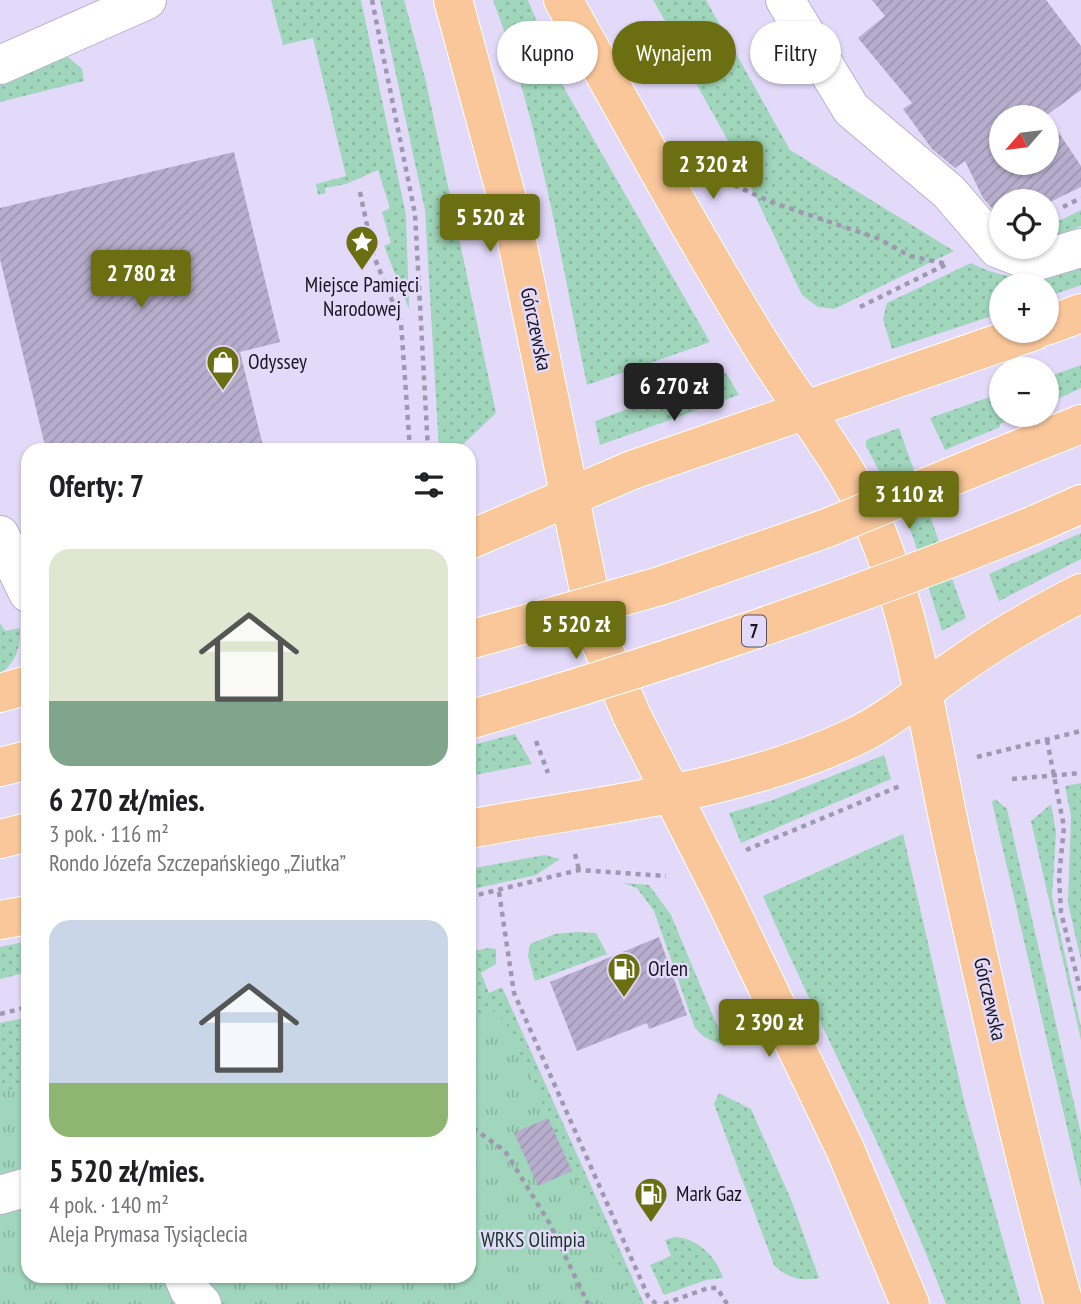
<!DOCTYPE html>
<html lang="pl">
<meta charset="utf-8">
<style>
:root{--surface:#fff;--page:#f6f6f6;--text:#202124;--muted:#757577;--accent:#6b6e11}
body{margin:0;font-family:"PT Sans Narrow",sans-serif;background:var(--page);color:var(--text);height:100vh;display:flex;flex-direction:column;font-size:26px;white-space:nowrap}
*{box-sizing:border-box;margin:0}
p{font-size:23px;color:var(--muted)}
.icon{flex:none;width:38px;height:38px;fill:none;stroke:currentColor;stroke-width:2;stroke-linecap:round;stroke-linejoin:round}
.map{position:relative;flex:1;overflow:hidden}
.panel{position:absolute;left:21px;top:443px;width:455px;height:840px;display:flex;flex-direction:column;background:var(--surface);border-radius:21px;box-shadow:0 2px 5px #0004}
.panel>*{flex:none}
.guide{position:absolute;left:497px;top:21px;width:478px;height:63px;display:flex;gap:14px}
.needle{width:46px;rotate:242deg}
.tools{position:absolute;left:989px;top:105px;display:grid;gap:14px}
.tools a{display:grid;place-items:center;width:70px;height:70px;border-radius:50%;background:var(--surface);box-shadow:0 2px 5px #0004;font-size:35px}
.price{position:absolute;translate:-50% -60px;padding:0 16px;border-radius:7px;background:var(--accent);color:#fff;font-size:23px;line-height:46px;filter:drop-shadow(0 2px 4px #0008)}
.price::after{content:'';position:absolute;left:50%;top:42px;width:21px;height:16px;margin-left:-10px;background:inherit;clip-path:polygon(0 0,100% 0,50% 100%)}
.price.on{background:#222;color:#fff}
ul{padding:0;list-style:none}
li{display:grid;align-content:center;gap:14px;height:371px;padding:0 28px}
li span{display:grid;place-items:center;height:217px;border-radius:21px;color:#555}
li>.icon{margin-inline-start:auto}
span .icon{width:126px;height:126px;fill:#fffc;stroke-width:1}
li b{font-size:30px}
h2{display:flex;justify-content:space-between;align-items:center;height:84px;padding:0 28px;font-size:30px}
.tag{padding:0 24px;border-radius:32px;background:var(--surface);box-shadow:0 2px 5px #0004;font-size:24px;line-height:63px}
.tag.on{background:var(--accent);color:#fff}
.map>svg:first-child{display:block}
.grass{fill:url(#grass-dots)}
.park{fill:url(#park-tufts)}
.building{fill:url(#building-hatch);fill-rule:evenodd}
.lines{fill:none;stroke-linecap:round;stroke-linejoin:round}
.minor-casing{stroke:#b8b0cf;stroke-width:40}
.major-casing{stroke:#fff;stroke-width:40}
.path{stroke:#9f98b1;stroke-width:4.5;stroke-dasharray:5 5;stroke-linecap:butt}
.minor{stroke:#fff;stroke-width:38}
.major{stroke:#fac79b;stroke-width:38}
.major-bridge-casing{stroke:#fff;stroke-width:40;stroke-linecap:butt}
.major-bridge{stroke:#fac79b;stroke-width:38}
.labels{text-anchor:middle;stroke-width:5;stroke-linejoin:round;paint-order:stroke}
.shield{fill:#e3dafa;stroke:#565162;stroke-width:2}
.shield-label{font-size:19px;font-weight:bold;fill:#191621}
.poi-label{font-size:21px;fill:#191621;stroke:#e3dafa;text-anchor:start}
.street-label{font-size:21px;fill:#191621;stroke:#e3dafa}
.park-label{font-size:21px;fill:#18392a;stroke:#e3dafa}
</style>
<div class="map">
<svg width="1081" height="1304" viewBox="0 0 1081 1304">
<defs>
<pattern id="grass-dots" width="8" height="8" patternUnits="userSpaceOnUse" patternTransform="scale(1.75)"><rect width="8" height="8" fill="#a0d6bb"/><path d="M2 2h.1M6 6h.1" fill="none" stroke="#89b7a0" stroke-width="1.8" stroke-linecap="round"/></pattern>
<pattern id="park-tufts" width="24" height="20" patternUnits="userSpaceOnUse" patternTransform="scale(1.75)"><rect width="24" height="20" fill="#a0d6bb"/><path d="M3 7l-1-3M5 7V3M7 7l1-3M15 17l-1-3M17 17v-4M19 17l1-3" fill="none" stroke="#89b7a0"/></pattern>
<pattern id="building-hatch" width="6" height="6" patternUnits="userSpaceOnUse" patternTransform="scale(1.75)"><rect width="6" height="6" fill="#b7aecd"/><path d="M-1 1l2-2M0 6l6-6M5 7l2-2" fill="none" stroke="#9d95b0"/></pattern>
</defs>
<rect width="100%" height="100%" fill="#e3dafa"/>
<g class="grass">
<polygon points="271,0 361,0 406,215 409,309 384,246 391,243 382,212 390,208 378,170 346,184 325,188 326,193 318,195 316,184 346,176 313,38 283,45"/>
<polygon points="380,0 404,0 405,3 426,82 496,413 457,450 439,450 425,210"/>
<path d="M493,0H528L563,86L710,342L587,385C560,256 540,124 493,0Z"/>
<polygon points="653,0 706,0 790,150 954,251 834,309 818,307 802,295 735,153 664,26 667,24"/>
<polygon points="68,57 82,69 84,81 0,102 0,81"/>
<polygon points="1081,210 1081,226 1047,239 1047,227"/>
<path d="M971,263C1008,282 1041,281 1081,268V285L1047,297L1046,285H1001V313L892,349L883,319L887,303Z"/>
<polygon points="1081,365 1081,388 1047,404 1047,377"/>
<polygon points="726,373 739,395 600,445 595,421"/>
<polygon points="1001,393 1001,415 1021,415 1000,424 1000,427 945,450 930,418"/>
<polygon points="899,428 966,618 942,631 912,534 866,446 866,440"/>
<polygon points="1081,533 1081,559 999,601 989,574"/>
<path d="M0,623L5,631L20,628C20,649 17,661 0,674Z"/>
<polygon points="515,734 532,764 469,776 469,746"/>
<polygon points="884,755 891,779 741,843 729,813 773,800"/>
<polygon points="1081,783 1081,960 1068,903 1071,816 1065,786"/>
<polygon points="995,799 1007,809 1081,1134 1081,1188 992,802"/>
<polygon points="1051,804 1056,832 1052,897 1081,1027 1081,1040 1031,821"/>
<path d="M903,834L965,1105L1021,1304H946C893,1164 822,1033 763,896Z"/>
<polygon points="545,855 560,859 536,875 469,890 469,869"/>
<polygon points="623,883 649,885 671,915 726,1047 704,1037 695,1028 654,911 637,888"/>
<polygon points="577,932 596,933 607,954 535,981 528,956 530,944 555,934"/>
<polygon points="28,941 28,972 0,979 0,947"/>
<polygon points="489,948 496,949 496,964 481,973 489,993 502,987 644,1304 634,1304 572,1171 469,1044 469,952"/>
<polygon points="28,1017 28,1145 0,1150 0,1023"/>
<path d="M719,1093L751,1109L792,1202L819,1278C799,1281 789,1279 774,1265L714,1104Z"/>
<path d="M675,1237C698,1238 717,1258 723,1278L706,1280L664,1295L650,1265L671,1256L665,1240Z"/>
</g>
<polygon class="park" points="495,1011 507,1025 634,1304 0,1304 0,1091 28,1086 28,1276 469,1276 469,1015"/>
<g class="building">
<path d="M872,0H1046L1081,46V90L1047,115L1081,166V187L1046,204V201H1001V219L983,198L965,161L955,168L932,149L903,109L912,103L858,38L885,16ZM1001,117H1046V163H1001Z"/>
<polygon points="234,152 280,342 240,352 264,450 46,450 0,259 0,208"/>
<polygon points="659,937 687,1015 649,1029 647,1023 577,1051 550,982"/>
<polygon points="548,1118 572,1171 538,1186 514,1133"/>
</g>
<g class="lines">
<defs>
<g id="minor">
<polyline points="785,0 851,109 949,192 998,249 1034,262 1081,248"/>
<polyline points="0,65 147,0"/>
<polyline points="0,535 28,593"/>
<polyline points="0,1195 28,1187"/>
<polyline points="183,1276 189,1290 202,1304"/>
</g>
<g id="major">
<polyline points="453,0 512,217 599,639 632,716 722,893 845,1149 910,1304"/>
<path d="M563,0C628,115 692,233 761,345C802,411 855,472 882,545C918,640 931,742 953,842C987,996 1021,1152 1064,1304"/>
<polyline points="1046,326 1081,313"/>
<polyline points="1009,453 1081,424"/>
<polyline points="1034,525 1081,504"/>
<polyline points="469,540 632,470 1034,331"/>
<polyline points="0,693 28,685"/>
<polyline points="0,767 28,760"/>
<path d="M469,829C599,804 733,794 854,737C894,718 926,688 963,663C1001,636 1040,614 1081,593"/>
<polyline points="0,839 28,832"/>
<polyline points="0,920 28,915"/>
</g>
</defs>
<use href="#minor" class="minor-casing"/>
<use href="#major" class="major-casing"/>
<g class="path">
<polyline points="372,0 415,214 428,450"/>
<polyline points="734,185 771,202 877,238 910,256 947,264"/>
<polyline points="360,192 373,254 401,322 410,450"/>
<polyline points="1063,207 1081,198"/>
<polyline points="860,307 947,264"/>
<polyline points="1047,740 1064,827 1059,877 1061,912 1081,993"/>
<polyline points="536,741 548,773"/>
<polyline points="977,757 1081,731"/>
<polyline points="1012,779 1081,773"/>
<polyline points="746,850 900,786"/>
<polyline points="575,854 579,870"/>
<polyline points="499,892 514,993 648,1296 656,1304"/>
<polyline points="469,897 579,870 666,876"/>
<polyline points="0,1014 28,1007"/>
<polyline points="473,1128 505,1151 550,1224 588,1304"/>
<polyline points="664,1304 708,1288 717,1288 727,1304"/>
</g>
<use href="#minor" class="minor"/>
<use href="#major" class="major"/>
<defs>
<g id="major-bridge">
<polyline points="469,640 660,586 827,528 1009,453"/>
<path d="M469,720C661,664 849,601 1034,525"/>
</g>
</defs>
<use href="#major-bridge" class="major-bridge-casing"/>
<use href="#major-bridge" class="major-bridge"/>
</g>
<defs>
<symbol id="sight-pin" viewBox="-11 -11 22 30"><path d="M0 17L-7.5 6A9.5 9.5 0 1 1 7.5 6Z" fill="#6b6e11" stroke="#e3dafa"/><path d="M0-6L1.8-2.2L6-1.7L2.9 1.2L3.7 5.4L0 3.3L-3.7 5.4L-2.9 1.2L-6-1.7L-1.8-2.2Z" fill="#fff"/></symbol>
<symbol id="shop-pin" viewBox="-11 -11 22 30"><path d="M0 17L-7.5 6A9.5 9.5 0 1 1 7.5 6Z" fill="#6b6e11" stroke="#e3dafa"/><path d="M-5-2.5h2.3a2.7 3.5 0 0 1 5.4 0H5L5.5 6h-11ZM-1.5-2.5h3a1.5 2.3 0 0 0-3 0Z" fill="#fff"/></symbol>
<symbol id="fuel-pin" viewBox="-11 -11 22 30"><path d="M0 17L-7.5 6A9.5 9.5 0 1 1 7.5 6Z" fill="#6b6e11" stroke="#e3dafa"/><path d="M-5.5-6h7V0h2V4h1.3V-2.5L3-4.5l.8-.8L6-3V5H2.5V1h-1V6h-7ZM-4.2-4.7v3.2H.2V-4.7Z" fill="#fff"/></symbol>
</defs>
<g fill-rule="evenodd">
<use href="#sight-pin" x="343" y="223" width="38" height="52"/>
<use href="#shop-pin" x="204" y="343" width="38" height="52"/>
<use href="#fuel-pin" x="605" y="950" width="38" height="52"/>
<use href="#fuel-pin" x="632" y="1175" width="38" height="52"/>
</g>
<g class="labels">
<rect class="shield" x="742" y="615.5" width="24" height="31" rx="5"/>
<g class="shield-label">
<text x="754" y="638">7</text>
</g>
<g class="poi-label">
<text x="362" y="292" text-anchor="middle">Miejsce Pamięci<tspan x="362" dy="24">Narodowej</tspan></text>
<text x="248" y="369">Odyssey</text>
<text x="648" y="976">Orlen</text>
<text x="676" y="1201">Mark Gaz</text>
</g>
<g class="street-label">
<text transform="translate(536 329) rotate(78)" y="7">Górczewska</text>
<text transform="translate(990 999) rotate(77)" y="7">Górczewska</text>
</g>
<g class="park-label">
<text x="533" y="1247">WRKS Olimpia</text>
</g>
</g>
</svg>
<div class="tools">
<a><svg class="needle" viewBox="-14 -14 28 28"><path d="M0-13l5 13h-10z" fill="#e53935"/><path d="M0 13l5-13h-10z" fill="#757577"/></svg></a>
<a><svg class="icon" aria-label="locate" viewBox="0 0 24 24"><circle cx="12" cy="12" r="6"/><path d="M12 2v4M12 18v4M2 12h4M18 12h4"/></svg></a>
<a>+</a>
<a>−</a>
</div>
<b class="price" style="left:713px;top:201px">2 320 zł</b>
<b class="price" style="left:490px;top:254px">5 520 zł</b>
<b class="price" style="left:141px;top:310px">2 780 zł</b>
<b class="price on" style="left:674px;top:423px">6 270 zł</b>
<b class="price" style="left:909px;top:531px">3 110 zł</b>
<b class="price" style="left:576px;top:661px">5 520 zł</b>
<b class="price" style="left:769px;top:1059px">2 390 zł</b>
<div class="guide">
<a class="tag">Kupno</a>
<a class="tag on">Wynajem</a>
<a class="tag">Filtry</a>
</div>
<section class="panel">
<h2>Oferty: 7<svg class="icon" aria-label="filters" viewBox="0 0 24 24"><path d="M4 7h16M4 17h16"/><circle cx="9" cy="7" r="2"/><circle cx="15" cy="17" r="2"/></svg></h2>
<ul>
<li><span style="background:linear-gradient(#dfe7d0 70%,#7fa58c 0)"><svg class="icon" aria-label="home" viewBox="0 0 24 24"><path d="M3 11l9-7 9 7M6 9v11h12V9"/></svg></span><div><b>6 270 zł/mies.</b><p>3 pok. · 116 m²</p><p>Rondo Józefa Szczepańskiego „Ziutka”</p></div></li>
<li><span style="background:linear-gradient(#c9d6e8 75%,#8fb573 0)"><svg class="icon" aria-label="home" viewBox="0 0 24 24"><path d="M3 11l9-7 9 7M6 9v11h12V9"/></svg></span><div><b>5 520 zł/mies.</b><p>4 pok. · 140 m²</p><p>Aleja Prymasa Tysiąclecia</p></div></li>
</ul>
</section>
</div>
